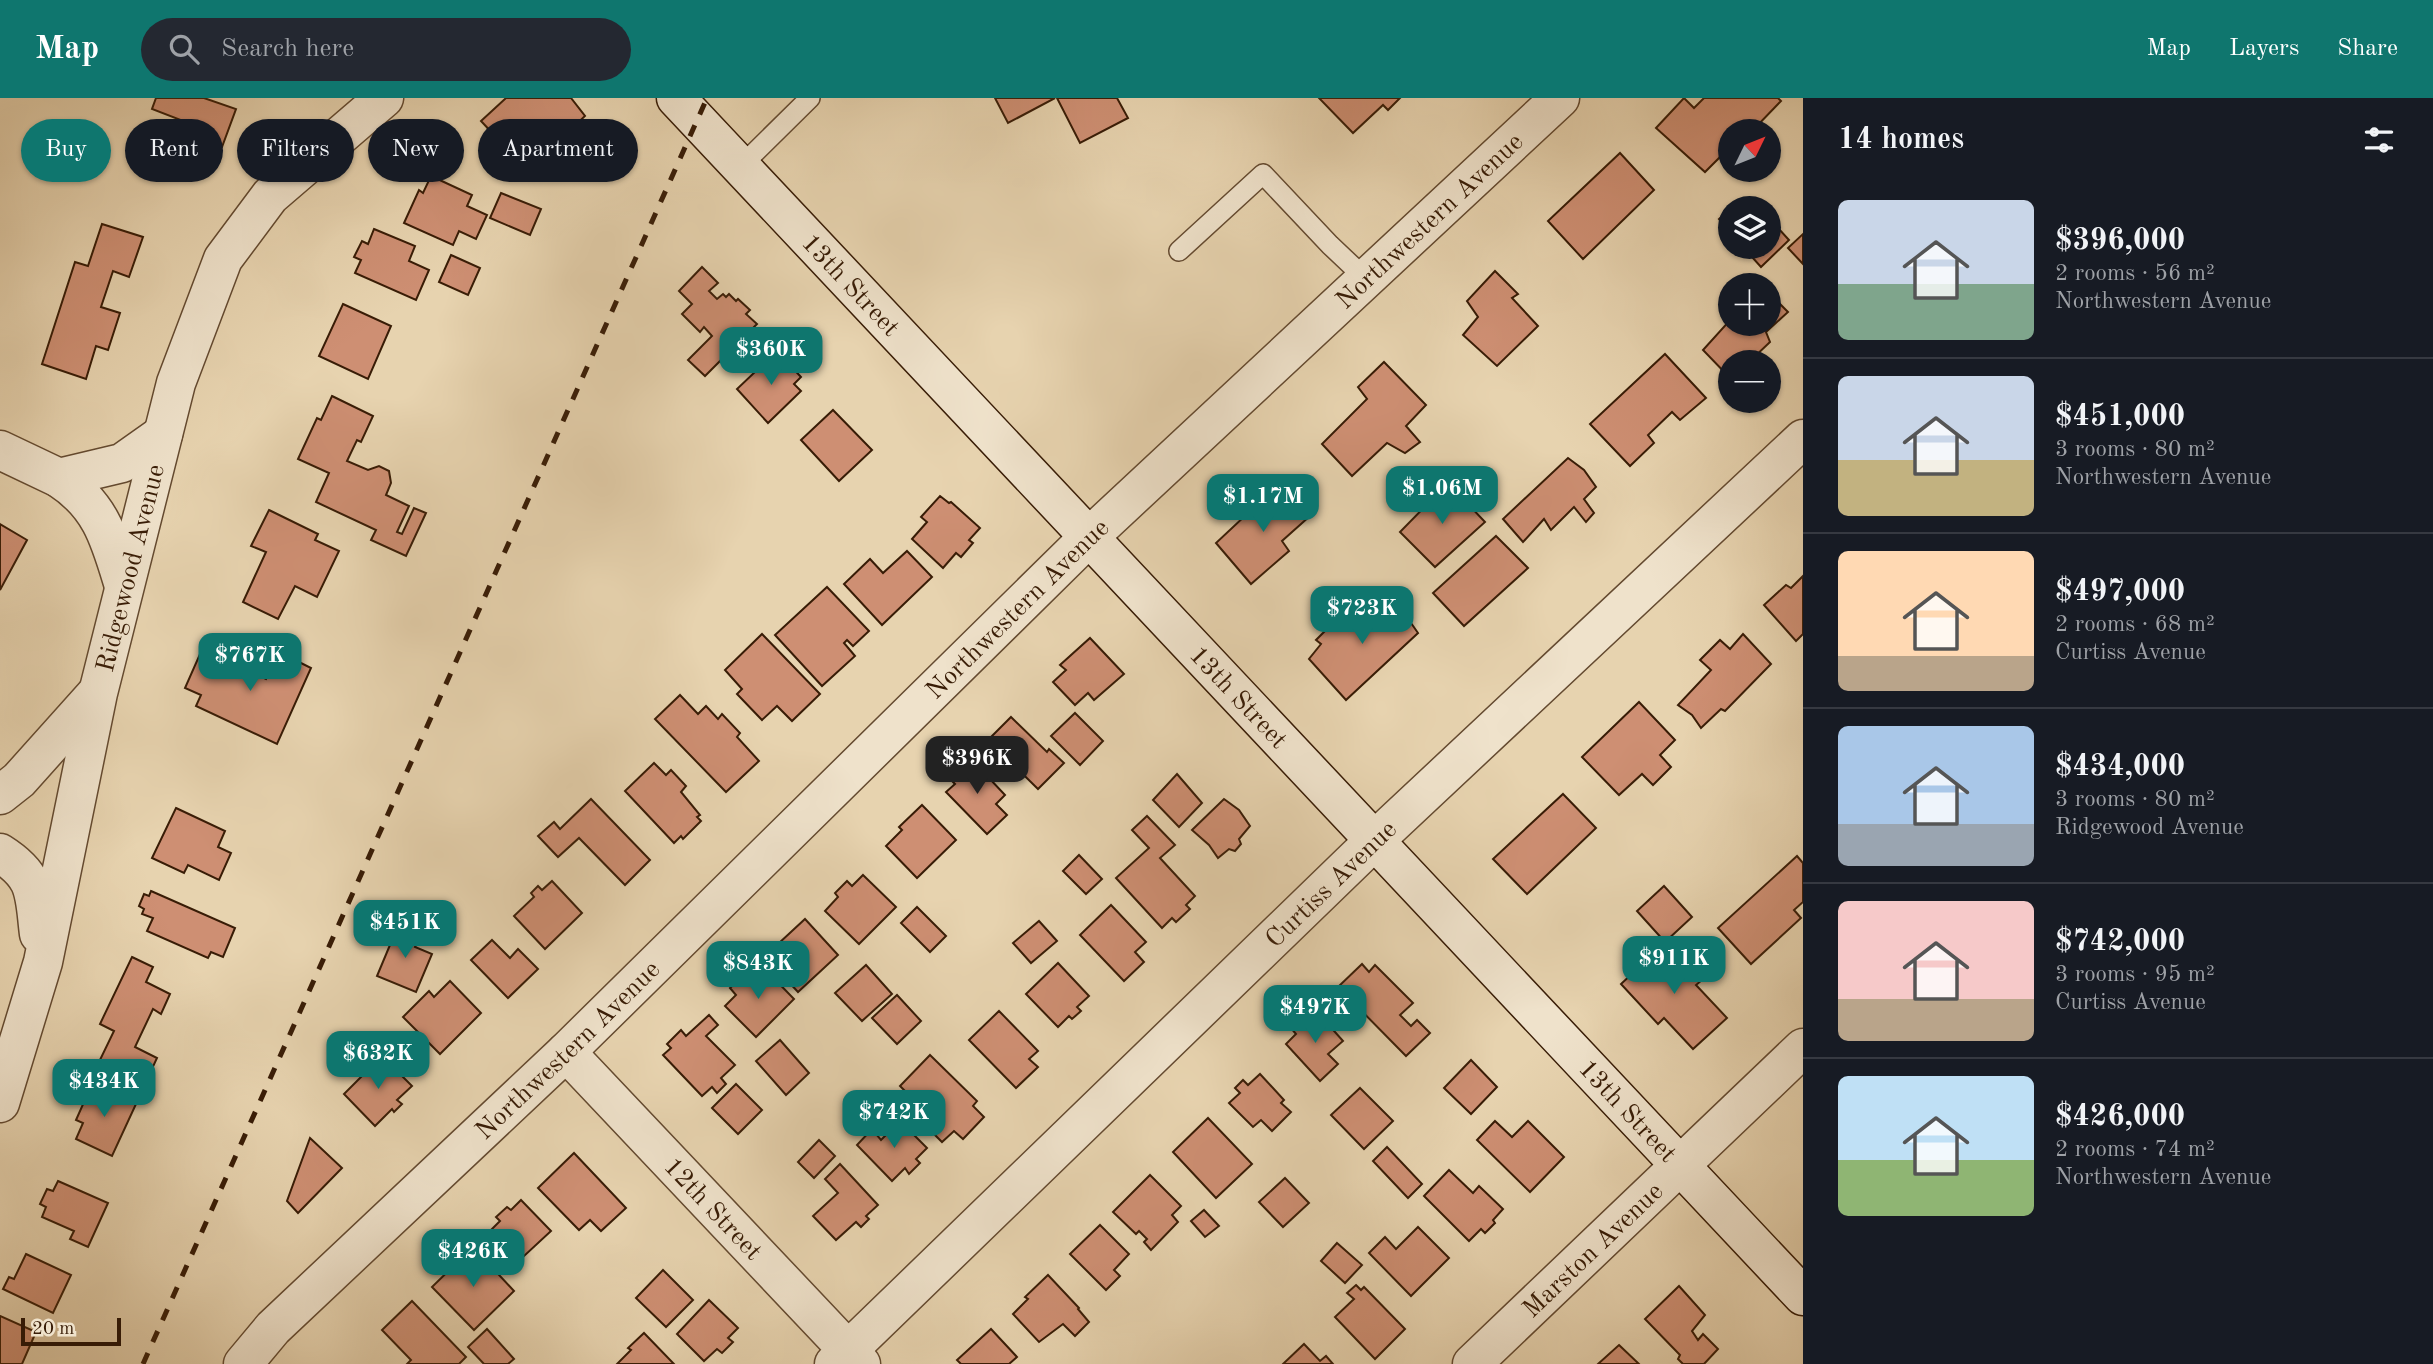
<!DOCTYPE html>
<meta charset="utf-8">
<style>
:root{--surface:#171b24;--page:#242831;--text:#f1f3f6;--muted:#9ea1a6;--line:#363941;--accent:#0f766e}
body{margin:0;font-family:"Old Standard TT",serif;background:var(--page);color:var(--text);height:100vh;display:flex;flex-direction:column;font-size:26px;white-space:nowrap}
*{box-sizing:border-box;margin:0}
p{font-size:23px;color:var(--muted)}
.icon{flex:none;width:38px;height:38px;fill:none;stroke:currentColor;stroke-width:2;stroke-linecap:round;stroke-linejoin:round}
.map{position:relative;flex:1;overflow:hidden}
.details{display:flex;flex-direction:column;background:var(--surface);width:630px}
.details>*{flex:none}
.banner{position:absolute;left:21px;top:21px;width:665px;height:63px;display:flex;gap:14px}
.needle{width:46px;rotate:47deg}
.tools{position:absolute;left:1718px;top:21px;display:grid;gap:14px}
.tools a{display:grid;place-items:center;width:63px;height:63px;border-radius:50%;background:var(--surface);box-shadow:0 2px 5px #0004;font-size:35px}
.scale{position:absolute;left:21px;bottom:18px;width:100px;box-sizing:border-box;padding-left:7px;border:4px solid #381c06;border-top:0;font-size:19px;line-height:24px;white-space:nowrap;color:#381c06;-webkit-text-stroke:5px #efe2cb;paint-order:stroke}
.price{position:absolute;translate:-50% -60px;padding:0 16px;border-radius:14px;background:var(--accent);color:#fff;font-size:23px;line-height:46px;filter:drop-shadow(0 2px 4px #0008)}
.price::after{content:'';position:absolute;left:50%;top:42px;width:21px;height:16px;margin-left:-10px;background:inherit;clip-path:polygon(0 0,100% 0,50% 100%)}
.price.selected{background:#222;color:#fff}
ul{padding:0;list-style:none}
li{display:flex;align-items:center;gap:21px;height:175px;padding:0 35px}
li+li{border-top:2px solid var(--line)}
li span{display:grid;place-items:center;flex:none;width:196px;height:140px;border-radius:10px;color:#555}
li>.icon{margin-inline-start:auto}
span .icon{width:84px;height:84px;fill:#fffc;stroke-width:1}
li b{font-size:30px}
h2{display:flex;justify-content:space-between;align-items:center;height:84px;padding:0 35px;font-size:30px}
.pill{padding:0 24px;border-radius:32px;background:var(--surface);box-shadow:0 2px 5px #0004;font-size:24px;line-height:63px}
.pill.selected{background:var(--accent);color:#fff}
header{display:flex;align-items:center;gap:42px;box-sizing:border-box;height:98px;padding:0 35px;background:var(--accent);color:#fff}
header strong{font-size:33px}
nav{display:flex;gap:38px;margin-inline-start:auto;font-size:24px}
.search{width:490px;height:63px;background:var(--page);display:flex;align-items:center;gap:18px;box-sizing:border-box;padding:0 24px;border-radius:38px;color:var(--muted);font-size:26px}
main{display:flex;flex:1;min-height:0}
.map>svg:first-child{display:block}
.building{fill:#ce8f73;stroke:#381c06;stroke-width:2}
.lines{fill:none;stroke-linecap:round;stroke-linejoin:round}
.service-casing{stroke:#644a30;stroke-width:22}
.minor-casing{stroke:#644a30;stroke-width:41}
.tertiary-casing{stroke:#644a30;stroke-width:41}
.secondary-casing{stroke:#381c06;stroke-width:41}
.service{stroke:#efe2cb;stroke-width:19}
.minor{stroke:#efe2cb;stroke-width:38}
.tertiary{stroke:#efe2cb;stroke-width:38}
.secondary{stroke:#efe2cb;stroke-width:38}
.rail{stroke:#381c06;stroke-width:5;stroke-dasharray:12 12;stroke-linecap:butt}
.labels{text-anchor:middle;stroke-width:7;stroke-linejoin:round;paint-order:stroke}
.street-label{font-size:26px;fill:#381c06;stroke:#efe2cb}
</style>
<header>
<strong>Map</strong>
<div class="search"><svg class="icon" aria-label="search" viewBox="0 0 24 24"><circle cx="10" cy="10" r="6"/><path d="M15 15l6 6"/></svg>Search here</div>
<nav><a>Map</a><a>Layers</a><a>Share</a></nav>
</header>
<main>
<div class="map">
<svg width="1803" height="1266" viewBox="0 0 1803 1266">
<rect width="100%" height="100%" fill="#e7d3af"/>
<filter id="stains"><feTurbulence type="fractalNoise" baseFrequency=".00286" numOctaves="4"/><feColorMatrix values="0 0 0 0 .2 0 0 0 0 .09 0 0 0 0 .02 0 0 0 .5 -.17"/></filter>
<radialGradient id="worn" r=".72"><stop offset=".6" stop-color="#630" stop-opacity="0"/><stop offset="1" stop-color="#630" stop-opacity=".3"/></radialGradient>
<g class="building">
<polygon points="156,0 204,0 236,11 222,49 182,35 186,24 152,11"/>
<polygon points="506,0 571,0 585,18 565,37 555,27 525,56 517,48 510,54 481,23"/>
<polygon points="995,0 1055,0 1008,25"/>
<polygon points="1057,0 1117,0 1128,20 1080,45"/>
<polygon points="1319,0 1400,0 1388,12 1383,7 1353,35"/>
<polygon points="1684,0 1694,10 1704,0 1778,0 1781,3 1755,30 1750,27 1744,33 1731,33 1731,48 1705,74 1656,30"/>
<polygon points="1620,55 1654,92 1583,161 1548,123"/>
<polygon points="431,78 472,97 467,108 487,117 476,141 459,133 453,147 404,125 419,92 423,95"/>
<polygon points="501,95 541,111 530,137 490,120"/>
<polygon points="1737,104 1742,110 1731,110 1731,135 1719,121"/>
<polygon points="1769,120 1789,142 1761,169 1743,149 1769,149"/>
<polygon points="102,126 143,139 129,179 113,173 101,209 120,215 108,252 96,248 86,281 42,266 75,164 88,168"/>
<polygon points="374,131 415,148 409,163 429,172 416,202 355,175 361,162 354,159 362,143 368,146"/>
<polygon points="1803,136 1803,166 1788,150"/>
<polygon points="451,157 480,170 468,197 439,184"/>
<polygon points="702,169 718,185 709,193 717,201 723,196 726,199 729,196 736,203 738,201 750,212 746,216 757,226 705,278 688,262 712,238 704,229 700,234 682,216 692,206 679,193"/>
<polygon points="1495,173 1518,196 1512,200 1538,228 1497,268 1463,237 1478,219 1467,203"/>
<polygon points="1769,195 1788,214 1766,234 1770,244 1749,264 1731,264 1731,281 1703,252 1731,221 1731,226 1769,226"/>
<polygon points="343,206 391,228 368,281 319,258"/>
<polygon points="777,253 801,279 794,286 801,293 768,325 737,291"/>
<polygon points="1665,256 1706,300 1680,322 1672,314 1648,337 1654,345 1630,368 1590,326"/>
<polygon points="1384,264 1426,307 1406,328 1420,344 1405,355 1387,345 1352,378 1322,346 1367,301 1358,289"/>
<polygon points="332,298 373,318 361,344 357,342 347,363 368,372 379,368 389,373 391,385 386,397 409,408 397,434 402,436 414,410 426,415 406,458 371,442 376,432 316,404 329,375 298,361 317,320 321,322"/>
<polygon points="833,312 872,352 839,383 801,342"/>
<polygon points="1568,360 1584,372 1596,389 1584,401 1594,415 1586,424 1574,409 1551,432 1544,421 1523,444 1503,421"/>
<polygon points="1448,385 1485,424 1435,469 1400,434"/>
<polygon points="1279,386 1310,418 1282,443 1289,453 1251,486 1216,445"/>
<polygon points="940,398 949,405 951,404 980,430 969,442 973,445 961,459 956,455 943,470 912,441 927,424 921,419"/>
<polygon points="269,412 318,436 315,442 339,453 317,499 295,488 278,521 243,504 266,454 251,448"/>
<polygon points="0,426 27,442 0,492"/>
<polygon points="1496,438 1528,470 1464,528 1433,495"/>
<polygon points="907,453 932,479 882,527 844,486 870,461 883,475"/>
<polygon points="1803,478 1803,536 1796,543 1764,507 1786,487 1791,490"/>
<polygon points="827,489 869,533 853,548 847,542 844,545 855,558 822,588 775,537"/>
<polygon points="1383,498 1404,515 1418,535 1346,602 1309,561 1321,546 1316,542 1343,515 1355,526"/>
<polygon points="762,536 820,596 792,623 777,608 762,622 737,596 742,591 725,572"/>
<polygon points="1743,536 1771,566 1725,613 1721,611 1701,630 1692,617 1678,607 1711,572 1700,562 1720,542 1730,551"/>
<polygon points="1090,540 1124,576 1094,602 1088,595 1075,607 1053,584 1066,572 1060,567"/>
<polygon points="279,554 311,570 277,646 196,608 201,597 185,590 200,556 214,563 216,559 266,581"/>
<polygon points="680,597 698,616 706,608 718,621 722,616 740,635 737,639 759,663 726,694 655,621"/>
<polygon points="1639,604 1675,642 1660,657 1671,669 1653,687 1642,676 1619,697 1582,659"/>
<polygon points="1075,615 1103,643 1080,667 1051,638"/>
<polygon points="1011,619 1047,654 1049,651 1064,665 1038,691 988,642"/>
<polygon points="974,664 1005,697 996,706 1007,717 987,736 946,694 955,686 948,679 960,666 966,672"/>
<polygon points="654,665 666,677 671,672 686,688 681,694 700,717 697,719 701,723 683,741 681,738 674,745 625,693"/>
<polygon points="1177,676 1202,705 1179,729 1153,702"/>
<polygon points="1563,696 1596,730 1527,796 1493,761"/>
<polygon points="591,701 650,762 625,787 579,740 558,759 538,738 554,724 560,731"/>
<polygon points="1224,701 1239,712 1250,728 1239,741 1241,746 1235,753 1229,751 1218,760 1209,747 1192,732"/>
<polygon points="922,707 956,742 917,780 886,748 902,732 899,729"/>
<polygon points="176,710 225,733 218,749 231,755 219,782 188,767 184,775 152,760"/>
<polygon points="1147,718 1175,747 1160,760 1195,798 1186,807 1190,811 1176,824 1172,820 1162,830 1116,780 1149,750 1132,732"/>
<polygon points="1079,757 1102,781 1086,796 1063,773"/>
<polygon points="1797,758 1803,765 1803,804 1794,812 1801,820 1751,866 1718,830"/>
<polygon points="863,777 896,809 859,846 825,813 838,799 835,795 847,783 852,788"/>
<polygon points="552,783 582,815 545,851 514,818 534,799 531,795 538,788 542,792"/>
<polygon points="1664,788 1692,819 1665,844 1637,813"/>
<polygon points="151,793 235,830 223,859 211,854 208,860 147,833 153,820 142,816 144,811 139,808 144,796 149,798"/>
<polygon points="1111,807 1146,844 1135,854 1144,864 1124,883 1080,837"/>
<polygon points="917,809 946,838 930,854 901,825"/>
<polygon points="805,821 838,857 798,894 765,858"/>
<polygon points="400,823 419,840 415,849 432,856 416,894 377,878"/>
<polygon points="1039,823 1057,843 1031,865 1013,845"/>
<polygon points="492,842 510,860 518,851 538,871 508,900 471,862"/>
<polygon points="1667,843 1702,882 1696,887 1727,920 1693,951 1664,920 1658,926 1621,886"/>
<polygon points="132,859 153,869 146,884 170,896 161,916 153,911 135,949 157,960 144,988 98,966 114,933 100,926"/>
<polygon points="1058,865 1089,898 1077,909 1081,913 1072,921 1069,918 1058,929 1026,896"/>
<polygon points="1362,866 1369,874 1375,867 1413,905 1400,917 1411,928 1417,922 1430,935 1406,958 1338,889"/>
<polygon points="866,867 892,896 862,923 835,895"/>
<polygon points="762,868 794,901 756,939 725,908 736,897 730,890 744,877 748,881"/>
<polygon points="450,883 481,915 440,956 403,919 429,893 434,899"/>
<polygon points="897,897 921,923 897,946 872,920"/>
<polygon points="999,913 1038,953 1029,961 1038,969 1016,990 969,942"/>
<polygon points="1319,916 1343,943 1328,956 1338,966 1320,983 1286,946 1296,936 1291,930 1304,917 1310,924"/>
<polygon points="709,917 718,927 706,938 735,967 721,980 726,986 717,995 712,989 702,998 663,957 671,950 667,946 681,932 686,938"/>
<polygon points="780,942 809,975 786,997 756,963"/>
<polygon points="930,957 977,1003 973,1008 984,1019 963,1041 954,1033 942,1044 911,1013 918,1006 900,988"/>
<polygon points="382,958 412,988 397,1002 402,1006 394,1014 392,1011 375,1028 344,996"/>
<polygon points="1471,962 1497,989 1471,1016 1444,990"/>
<polygon points="1260,976 1284,1002 1281,1005 1291,1014 1272,1033 1261,1022 1253,1029 1229,1005 1240,995 1235,990 1243,982 1248,987"/>
<polygon points="92,986 136,1006 112,1058 76,1041 83,1025 76,1022"/>
<polygon points="736,986 762,1012 738,1036 712,1010"/>
<polygon points="1360,990 1393,1023 1364,1051 1331,1017"/>
<polygon points="1208,1020 1252,1066 1216,1100 1173,1054"/>
<polygon points="900,1023 927,1050 916,1061 920,1065 909,1076 905,1070 892,1083 857,1047 872,1031 881,1042"/>
<polygon points="1495,1023 1512,1039 1528,1023 1564,1059 1530,1094 1477,1042"/>
<polygon points="310,1040 342,1070 298,1115 287,1103"/>
<polygon points="819,1042 835,1058 814,1080 798,1064"/>
<polygon points="1387,1049 1422,1086 1408,1100 1373,1063"/>
<polygon points="574,1055 626,1110 601,1133 590,1122 579,1132 538,1090"/>
<polygon points="840,1066 878,1107 866,1118 869,1121 861,1129 856,1124 836,1142 813,1118 838,1095 825,1081"/>
<polygon points="1449,1072 1473,1095 1479,1088 1503,1111 1493,1122 1495,1125 1485,1135 1481,1131 1469,1143 1424,1098"/>
<polygon points="1150,1077 1181,1108 1172,1117 1178,1124 1151,1152 1144,1144 1147,1141 1139,1133 1136,1136 1113,1114"/>
<polygon points="1285,1080 1309,1105 1283,1129 1259,1104"/>
<polygon points="58,1083 108,1105 88,1149 70,1141 74,1133 42,1119 46,1109 40,1106 47,1091 53,1093"/>
<polygon points="521,1102 551,1133 523,1159 513,1150 504,1158 485,1138 500,1123 496,1119 507,1109 511,1112"/>
<polygon points="1204,1112 1219,1128 1205,1139 1191,1123"/>
<polygon points="1100,1127 1129,1156 1114,1172 1120,1178 1106,1192 1070,1156"/>
<polygon points="1418,1129 1449,1160 1411,1198 1369,1155 1385,1139 1396,1151"/>
<polygon points="1337,1145 1362,1167 1345,1185 1321,1163"/>
<polygon points="473,1149 514,1193 474,1232 432,1189"/>
<polygon points="26,1156 71,1177 53,1215 3,1191 9,1179 14,1181"/>
<polygon points="663,1172 693,1202 666,1229 636,1200"/>
<polygon points="1048,1177 1079,1210 1078,1211 1089,1224 1075,1238 1063,1226 1039,1244 1013,1216 1028,1201 1025,1199"/>
<polygon points="1356,1187 1361,1192 1364,1189 1405,1231 1375,1261 1335,1219 1354,1201 1347,1195"/>
<polygon points="1679,1188 1705,1217 1692,1233 1698,1242 1703,1236 1718,1251 1704,1266 1683,1266 1678,1261 1680,1257 1645,1221"/>
<polygon points="709,1202 738,1230 728,1240 733,1244 722,1255 717,1251 704,1263 677,1236"/>
<polygon points="412,1203 466,1259 459,1266 407,1266 411,1262 382,1232"/>
<polygon points="0,1218 36,1234 22,1266 0,1266"/>
<polygon points="487,1231 514,1261 508,1266 484,1266 468,1249"/>
<polygon points="991,1231 1017,1259 1009,1266 961,1266 957,1262"/>
<polygon points="644,1235 674,1266 617,1266 631,1252 628,1250"/>
<polygon points="1304,1246 1320,1263 1326,1258 1333,1266 1283,1266"/>
<polygon points="1619,1247 1639,1266 1598,1266"/>
</g>
<g class="lines">
<defs>
<g id="service">
<polyline points="740,69 810,0"/>
<polyline points="1179,153 1263,76 1330,147 1366,181"/>
</g>
<g id="minor">
<polyline points="0,352 59,380 122,365 163,336"/>
<path d="M59,380C102,408 110,442 124,488"/>
<polyline points="0,697 19,682 97,595"/>
<path d="M0,755C38,779 34,796 39,836"/>
<path id="s1" d="M566,954L861,1266"/>
<path id="s2" d="M0,1005L43,864L98,595L176,285L223,161L270,98L384,0"/>
<path id="s3" d="M834,1266L1374,743L1803,341"/>
<path id="s4" d="M1472,1266L1803,950"/>
</g>
<g id="tertiary">
<path id="s5" d="M243,1266L273,1230L566,954L1089,439L1560,0"/>
</g>
<g id="secondary">
<path id="s6" d="M676,0L1803,1198"/>
</g>
</defs>
<use href="#service" class="service-casing"/>
<use href="#minor" class="minor-casing"/>
<use href="#tertiary" class="tertiary-casing"/>
<use href="#secondary" class="secondary-casing"/>
<use href="#service" class="service"/>
<use href="#minor" class="minor"/>
<use href="#tertiary" class="tertiary"/>
<use href="#secondary" class="secondary"/>
<polyline class="rail" points="143,1266 707,0"/>
</g>
<g class="labels">
<g class="street-label">
<text dy="9" stroke="none"><textPath href="#s5" startOffset="1648">Northwestern Avenue</textPath></text>
<text dy="9" stroke="none"><textPath href="#s6" startOffset="256">13th Street</textPath></text>
<text dy="9" stroke="none"><textPath href="#s2" startOffset="551">Ridgewood Avenue</textPath></text>
<text dy="9" stroke="none"><textPath href="#s5" startOffset="1082">Northwestern Avenue</textPath></text>
<text dy="9" stroke="none"><textPath href="#s6" startOffset="822">13th Street</textPath></text>
<text dy="9" stroke="none"><textPath href="#s3" startOffset="691">Curtiss Avenue</textPath></text>
<text dy="9" stroke="none"><textPath href="#s5" startOffset="452">Northwestern Avenue</textPath></text>
<text dy="9" stroke="none"><textPath href="#s6" startOffset="1390">13th Street</textPath></text>
<text dy="9" stroke="none"><textPath href="#s1" startOffset="215">12th Street</textPath></text>
<text dy="9" stroke="none"><textPath href="#s4" startOffset="166">Marston Avenue</textPath></text>
</g>
</g>
<rect width="100%" height="100%" filter="url(#stains)"/>
<rect width="100%" height="100%" fill="url(#worn)"/>
</svg>
<div class="tools">
<a><svg class="needle" viewBox="-14 -14 28 28"><path d="M0-13l5 13h-10z" fill="#e53935"/><path d="M0 13l5-13h-10z" fill="#9ea1a6"/></svg></a>
<a><svg class="icon" aria-label="layers" viewBox="0 0 24 24"><path d="M12 4l9 5-9 5-9-5zM3 14l9 5 9-5"/></svg></a>
<a>+</a>
<a>−</a>
</div>
<div class="scale">20 m</div>
<b class="price" style="left:771px;top:289px">$360K</b>
<b class="price" style="left:1442px;top:428px">$1.06M</b>
<b class="price" style="left:1263px;top:436px">$1.17M</b>
<b class="price" style="left:1362px;top:548px">$723K</b>
<b class="price" style="left:250px;top:595px">$767K</b>
<b class="price selected" style="left:977px;top:698px">$396K</b>
<b class="price" style="left:405px;top:862px">$451K</b>
<b class="price" style="left:1674px;top:898px">$911K</b>
<b class="price" style="left:758px;top:903px">$843K</b>
<b class="price" style="left:1315px;top:947px">$497K</b>
<b class="price" style="left:378px;top:993px">$632K</b>
<b class="price" style="left:104px;top:1021px">$434K</b>
<b class="price" style="left:894px;top:1052px">$742K</b>
<b class="price" style="left:473px;top:1191px">$426K</b>
<div class="banner">
<a class="pill selected">Buy</a>
<a class="pill">Rent</a>
<a class="pill">Filters</a>
<a class="pill">New</a>
<a class="pill">Apartment</a>
</div>
</div>
<section class="details">
<h2>14 homes<svg class="icon" aria-label="filters" viewBox="0 0 24 24"><path d="M4 7h16M4 17h16"/><circle cx="9" cy="7" r="2"/><circle cx="15" cy="17" r="2"/></svg></h2>
<ul>
<li><span style="background:linear-gradient(#c9d6e8 60%,#7fa58c 0)"><svg class="icon" aria-label="home" viewBox="0 0 24 24"><path d="M3 11l9-7 9 7M6 9v11h12V9"/></svg></span><div><b>$396,000</b><p>2 rooms · 56 m²</p><p>Northwestern Avenue</p></div></li>
<li><span style="background:linear-gradient(#c9d6e8 60%,#c2b280 0)"><svg class="icon" aria-label="home" viewBox="0 0 24 24"><path d="M3 11l9-7 9 7M6 9v11h12V9"/></svg></span><div><b>$451,000</b><p>3 rooms · 80 m²</p><p>Northwestern Avenue</p></div></li>
<li><span style="background:linear-gradient(#ffd9b3 75%,#b9a48a 0)"><svg class="icon" aria-label="home" viewBox="0 0 24 24"><path d="M3 11l9-7 9 7M6 9v11h12V9"/></svg></span><div><b>$497,000</b><p>2 rooms · 68 m²</p><p>Curtiss Avenue</p></div></li>
<li><span style="background:linear-gradient(#a9c7e8 70%,#9aa5b1 0)"><svg class="icon" aria-label="home" viewBox="0 0 24 24"><path d="M3 11l9-7 9 7M6 9v11h12V9"/></svg></span><div><b>$434,000</b><p>3 rooms · 80 m²</p><p>Ridgewood Avenue</p></div></li>
<li><span style="background:linear-gradient(#f6c9c9 70%,#b9a48a 0)"><svg class="icon" aria-label="home" viewBox="0 0 24 24"><path d="M3 11l9-7 9 7M6 9v11h12V9"/></svg></span><div><b>$742,000</b><p>3 rooms · 95 m²</p><p>Curtiss Avenue</p></div></li>
<li><span style="background:linear-gradient(#bfe0f5 60%,#8fb573 0)"><svg class="icon" aria-label="home" viewBox="0 0 24 24"><path d="M3 11l9-7 9 7M6 9v11h12V9"/></svg></span><div><b>$426,000</b><p>2 rooms · 74 m²</p><p>Northwestern Avenue</p></div></li>
</ul>
</section>
</main>
